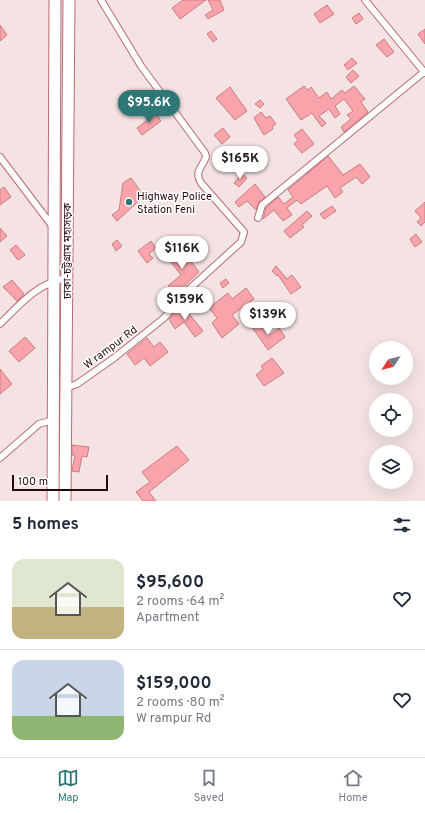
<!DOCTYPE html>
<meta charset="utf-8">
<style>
:root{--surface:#fff;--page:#f2f2f3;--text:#1f2937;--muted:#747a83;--line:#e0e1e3;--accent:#2d7776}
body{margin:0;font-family:Overpass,"Noto Sans Bengali",sans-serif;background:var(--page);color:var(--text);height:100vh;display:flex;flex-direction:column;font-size:15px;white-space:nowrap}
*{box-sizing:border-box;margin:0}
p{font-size:13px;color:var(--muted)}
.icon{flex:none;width:22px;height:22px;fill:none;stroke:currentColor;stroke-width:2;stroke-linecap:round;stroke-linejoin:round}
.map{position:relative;height:501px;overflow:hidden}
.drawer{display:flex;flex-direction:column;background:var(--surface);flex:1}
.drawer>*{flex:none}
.needle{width:26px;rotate:234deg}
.buttons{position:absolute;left:369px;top:341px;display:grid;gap:8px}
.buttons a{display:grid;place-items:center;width:44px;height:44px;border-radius:50%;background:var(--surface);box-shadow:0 4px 16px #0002;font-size:20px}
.scale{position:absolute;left:12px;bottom:10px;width:96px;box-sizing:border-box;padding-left:4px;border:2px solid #280a0e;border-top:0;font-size:11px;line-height:14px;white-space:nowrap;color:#280a0e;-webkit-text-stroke:3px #fff;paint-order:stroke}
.price{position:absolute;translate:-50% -34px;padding:0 9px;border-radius:14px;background:#fff;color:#222;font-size:13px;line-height:26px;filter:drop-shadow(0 1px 2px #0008)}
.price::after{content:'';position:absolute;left:50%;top:24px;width:12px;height:9px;margin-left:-6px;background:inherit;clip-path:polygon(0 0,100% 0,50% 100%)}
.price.selected{background:var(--accent);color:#fff}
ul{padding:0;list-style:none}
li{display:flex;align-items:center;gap:12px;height:100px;padding:0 12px}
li+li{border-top:1px solid var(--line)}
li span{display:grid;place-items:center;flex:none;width:112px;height:80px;border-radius:12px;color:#555}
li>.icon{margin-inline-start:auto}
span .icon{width:48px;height:48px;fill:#fffc;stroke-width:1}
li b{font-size:17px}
h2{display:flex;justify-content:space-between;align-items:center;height:48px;padding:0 12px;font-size:17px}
.menu{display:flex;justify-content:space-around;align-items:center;height:56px;border-top:1px solid var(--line);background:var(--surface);font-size:11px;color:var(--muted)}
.menu a{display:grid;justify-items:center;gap:2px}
.menu .selected{color:var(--accent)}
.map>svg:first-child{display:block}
.building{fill:#f8a4aa;stroke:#cd7c82}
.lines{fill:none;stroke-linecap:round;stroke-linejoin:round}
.street-casing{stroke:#ba6b72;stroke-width:8}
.highway-casing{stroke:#ba6b72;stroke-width:13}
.street{stroke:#fff;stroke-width:6}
.highway{stroke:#fff;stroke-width:11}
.poi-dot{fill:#2d7776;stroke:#fff;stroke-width:1.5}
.labels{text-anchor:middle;stroke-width:3;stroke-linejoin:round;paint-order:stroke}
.poi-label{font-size:11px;fill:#280a0e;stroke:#fff;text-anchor:start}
.street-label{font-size:11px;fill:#280a0e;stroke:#fff}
</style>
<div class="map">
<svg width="425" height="501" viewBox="0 0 425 501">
<rect width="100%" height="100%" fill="#f5e3e3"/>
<g class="building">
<polygon points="183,0 206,0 180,19 172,8"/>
<polygon points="208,0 220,0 224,10 208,19 205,15 213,10"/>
<polygon points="327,5 334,14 320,23 314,14"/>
<polygon points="359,13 363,19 356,24 352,18"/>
<polygon points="0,25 7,35 0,41"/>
<polygon points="425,29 425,44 418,34"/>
<polygon points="211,31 217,39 213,42 207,34"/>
<polygon points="384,39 394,52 387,57 376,45"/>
<polygon points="352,58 357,63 348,70 344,65"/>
<polygon points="353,70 359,76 351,83 346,77"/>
<polygon points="304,86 308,90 311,87 319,98 327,92 331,99 342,90 345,93 354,86 365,99 361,102 368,112 344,132 341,127 351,119 347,115 353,111 344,99 335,106 340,114 335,118 329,109 319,116 326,123 322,127 312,113 301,120 286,99"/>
<polygon points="230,87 247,111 235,120 216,98"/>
<polygon points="260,100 264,104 260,108 255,104"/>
<polygon points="155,112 161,121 142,135 137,128 150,118 149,116"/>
<polygon points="261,112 266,118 270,116 276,124 272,127 273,129 264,135 254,118"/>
<polygon points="223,128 230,137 222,144 214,135"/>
<polygon points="302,129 314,144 302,153 294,144 298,140 294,135"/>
<polygon points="328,156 343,175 360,164 370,177 362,184 356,177 340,188 343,192 335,198 327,186 301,204 297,200 287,208 292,215 283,221 274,210 263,219 266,208 278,197 284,204 293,197 288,190"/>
<polygon points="242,174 247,178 239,187 234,183"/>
<polygon points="131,178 144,196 117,221 112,215 119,210 123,183"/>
<polygon points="255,184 265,197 259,202 256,210 247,201 239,207 235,202"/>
<polygon points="4,187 11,197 0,205 0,190"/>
<polygon points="425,202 425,222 421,226 417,222 421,218 415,211"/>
<polygon points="332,206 336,211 324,219 320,214"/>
<polygon points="307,211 312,216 302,225 304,227 290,238 284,231"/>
<polygon points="0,228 7,236 0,242"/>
<polygon points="416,234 422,242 415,247 410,239"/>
<polygon points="117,240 122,246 116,251 112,244"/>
<polygon points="151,241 156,248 149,254 153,258 147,263 138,251"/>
<polygon points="16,245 25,255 18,260 10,250"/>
<polygon points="178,247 182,252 183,251 199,272 175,295 168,286 181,275 167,257"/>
<polygon points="276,266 287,279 292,275 301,287 291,294 278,275 277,276 272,271"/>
<polygon points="226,279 229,283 223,288 220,283"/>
<polygon points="12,280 24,294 17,301 3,287"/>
<polygon points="246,288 254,299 232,315 239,324 222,338 212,323 217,318 209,308 228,293 232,299"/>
<polygon points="205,301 208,305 203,309 200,305"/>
<polygon points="182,305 203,331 195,337 184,322 175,329 169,319"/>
<polygon points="260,321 270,335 279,328 285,337 268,350 252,327"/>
<polygon points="25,337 35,348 19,362 9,351"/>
<polygon points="147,338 154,347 160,342 168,352 150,366 144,358 135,365 127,354"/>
<polygon points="272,358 284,373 264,386 256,375 263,369 261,366"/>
<polygon points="0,369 12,384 0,394"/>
<polygon points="72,445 89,447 87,457 82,456 79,472 72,471 75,455 72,455"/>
<polygon points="177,446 189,460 149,492 156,501 143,501 136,492 150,482 142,472"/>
</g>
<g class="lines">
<defs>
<g id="street">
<polyline points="365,0 425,73"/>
<polyline points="0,157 53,227"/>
<polyline points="258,218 262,205 424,72"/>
<path d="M0,324C20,304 38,283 66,278"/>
<path d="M66,388L77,384L114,358L164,318L186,292L241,242L244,232L201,183C194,171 202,168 206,157L205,153L141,66L101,0"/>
<polyline points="0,458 39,424 53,420"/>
</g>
<g id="highway">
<polyline points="53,501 55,0"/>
<polyline points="65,501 69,0"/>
</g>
</defs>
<use href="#street" class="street-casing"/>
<use href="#highway" class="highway-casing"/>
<use href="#street" class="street"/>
<use href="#highway" class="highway"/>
</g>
<circle class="poi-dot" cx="129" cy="202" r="4"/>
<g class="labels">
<g class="poi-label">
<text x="137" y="200">Highway Police<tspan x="137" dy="13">Station Feni</tspan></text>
</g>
<g class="street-label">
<text transform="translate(67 251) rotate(-90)" y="4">ঢাকা-চট্টগ্রাম মহাসড়ক</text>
<text transform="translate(110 347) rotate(-37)" y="4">W rampur Rd</text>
</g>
</g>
</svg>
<div class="buttons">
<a><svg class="needle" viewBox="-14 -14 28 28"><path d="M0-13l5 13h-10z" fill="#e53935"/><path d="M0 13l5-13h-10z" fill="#747a83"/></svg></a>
<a><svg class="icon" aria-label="locate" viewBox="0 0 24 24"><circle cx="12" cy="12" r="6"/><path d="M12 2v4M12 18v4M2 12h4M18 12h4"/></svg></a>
<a><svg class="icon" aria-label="layers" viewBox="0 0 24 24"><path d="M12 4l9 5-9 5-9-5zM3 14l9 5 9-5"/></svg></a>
</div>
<div class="scale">100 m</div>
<b class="price selected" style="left:149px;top:124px">$95.6K</b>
<b class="price" style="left:240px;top:180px">$165K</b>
<b class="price" style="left:182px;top:270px">$116K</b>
<b class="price" style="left:185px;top:321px">$159K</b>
<b class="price" style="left:268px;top:336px">$139K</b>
</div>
<section class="drawer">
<h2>5 homes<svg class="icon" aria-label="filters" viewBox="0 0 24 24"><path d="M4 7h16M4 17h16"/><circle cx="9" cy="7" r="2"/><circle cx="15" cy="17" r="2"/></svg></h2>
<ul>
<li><span style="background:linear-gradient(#dfe7d0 60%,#c2b280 0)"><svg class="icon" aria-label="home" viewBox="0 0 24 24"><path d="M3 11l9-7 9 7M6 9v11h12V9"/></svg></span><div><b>$95,600</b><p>2 rooms · 64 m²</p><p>Apartment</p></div><svg class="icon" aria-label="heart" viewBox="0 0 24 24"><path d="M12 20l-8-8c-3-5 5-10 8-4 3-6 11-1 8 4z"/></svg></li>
<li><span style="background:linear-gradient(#c9d6e8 70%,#8fb573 0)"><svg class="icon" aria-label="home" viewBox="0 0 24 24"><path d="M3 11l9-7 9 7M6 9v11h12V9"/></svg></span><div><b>$159,000</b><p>2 rooms · 80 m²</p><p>W rampur Rd</p></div><svg class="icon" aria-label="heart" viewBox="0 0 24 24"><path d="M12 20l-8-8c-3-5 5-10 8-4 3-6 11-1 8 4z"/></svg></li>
</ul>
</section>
<nav class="menu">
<a class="selected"><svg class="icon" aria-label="map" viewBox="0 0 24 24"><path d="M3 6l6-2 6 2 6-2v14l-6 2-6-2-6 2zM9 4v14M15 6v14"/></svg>Map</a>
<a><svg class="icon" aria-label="saved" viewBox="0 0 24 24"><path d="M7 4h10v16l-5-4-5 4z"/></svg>Saved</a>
<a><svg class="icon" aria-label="home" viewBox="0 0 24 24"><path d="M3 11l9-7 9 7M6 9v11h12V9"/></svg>Home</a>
</nav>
